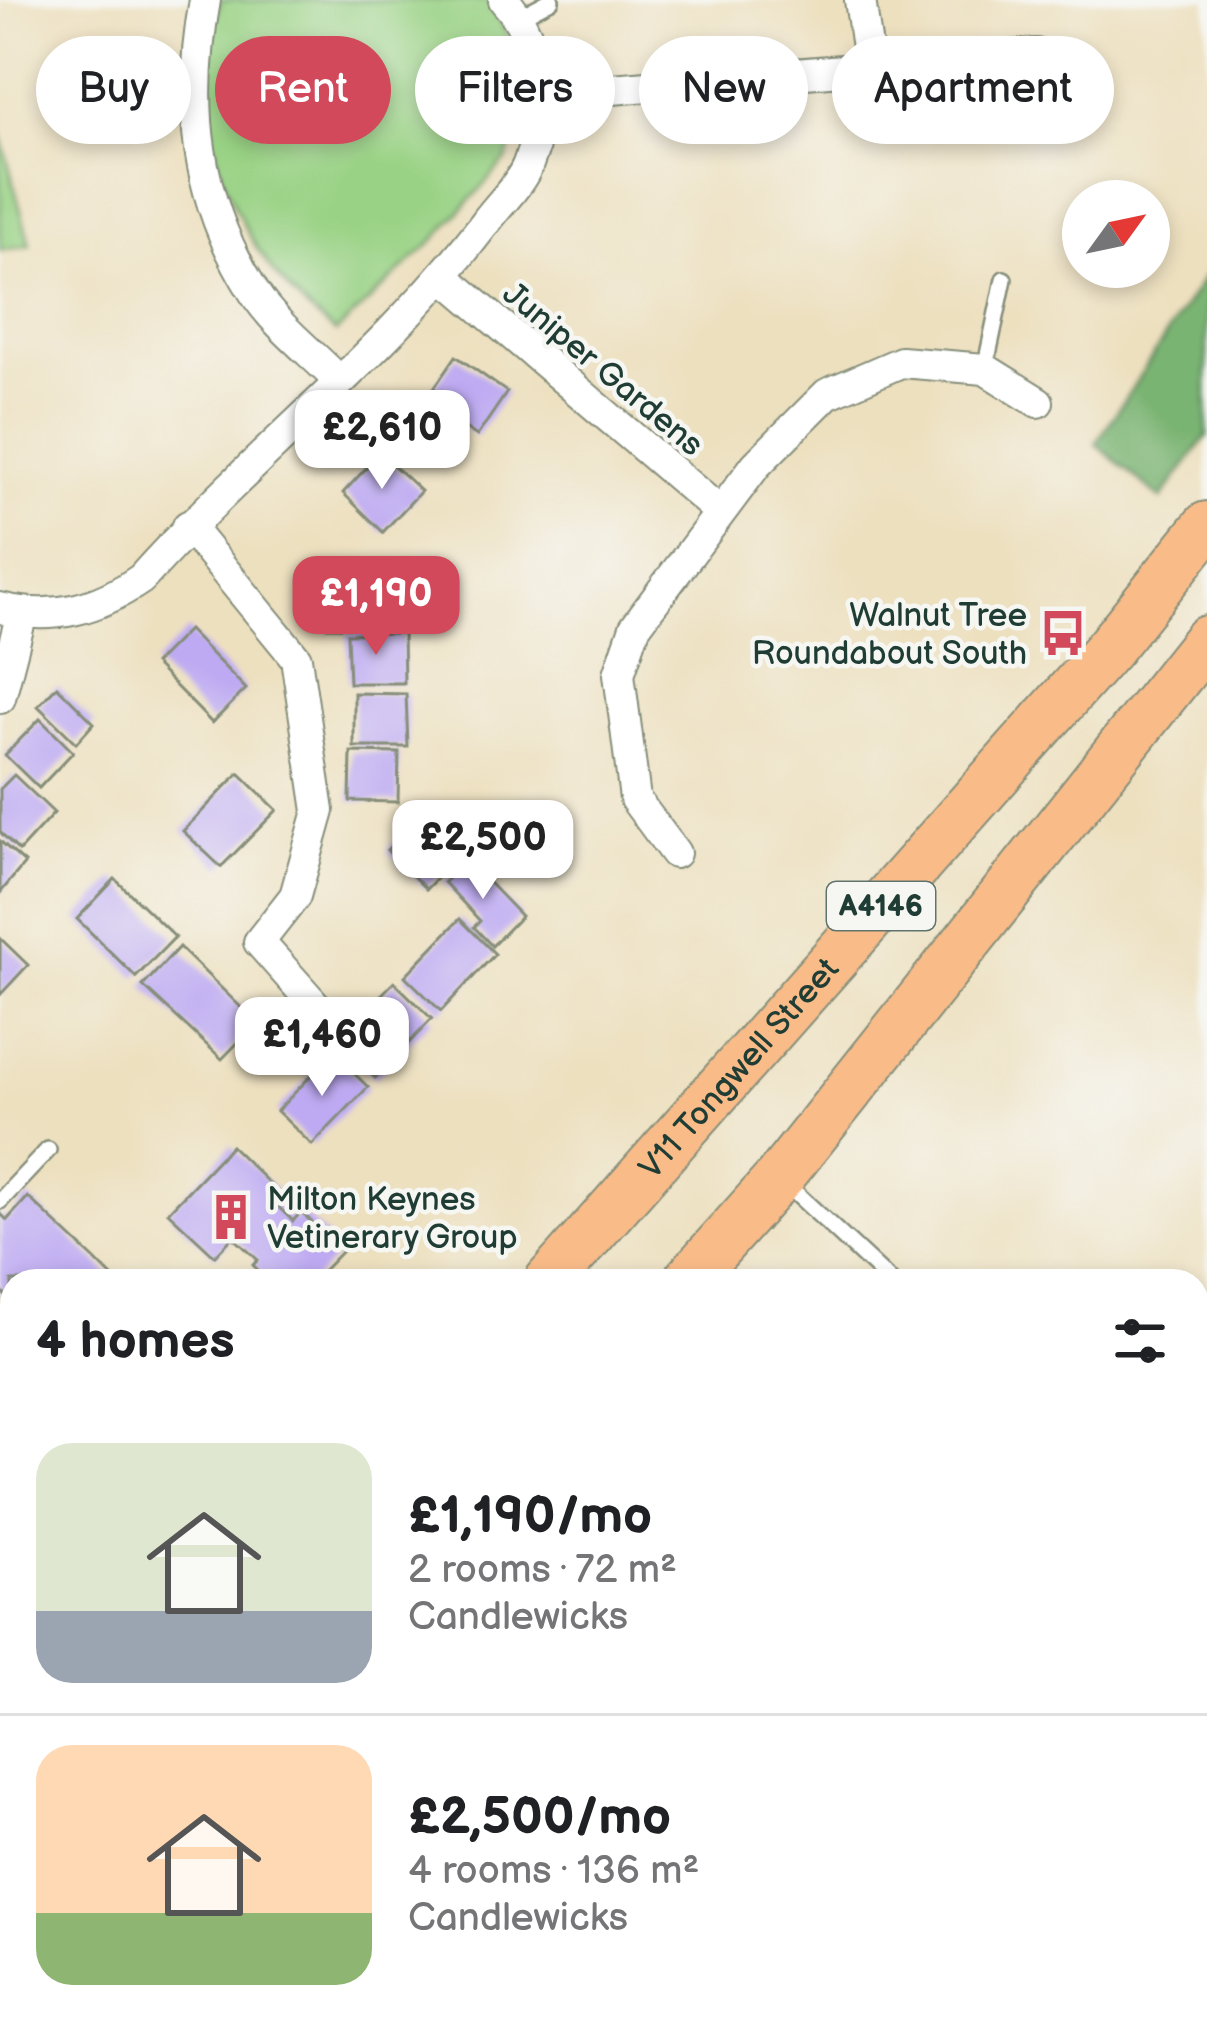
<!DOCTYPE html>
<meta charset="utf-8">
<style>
:root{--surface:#fff;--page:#f2f2f2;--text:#202124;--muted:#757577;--line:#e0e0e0;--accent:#d1495b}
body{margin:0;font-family:"Balsamiq Sans",sans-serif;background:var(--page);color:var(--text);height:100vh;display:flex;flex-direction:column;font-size:45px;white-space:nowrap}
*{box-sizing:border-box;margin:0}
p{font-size:39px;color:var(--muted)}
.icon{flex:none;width:66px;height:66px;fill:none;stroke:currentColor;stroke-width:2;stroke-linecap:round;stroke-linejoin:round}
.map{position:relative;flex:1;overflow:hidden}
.side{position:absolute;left:0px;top:1269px;width:1209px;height:768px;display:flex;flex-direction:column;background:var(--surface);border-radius:36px 36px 0 0;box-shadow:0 6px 18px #0003}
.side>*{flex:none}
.guide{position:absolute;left:36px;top:36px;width:1137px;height:108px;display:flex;gap:24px}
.needle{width:78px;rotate:57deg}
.tools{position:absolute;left:1062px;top:180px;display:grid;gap:24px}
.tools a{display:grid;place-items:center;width:108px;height:108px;border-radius:50%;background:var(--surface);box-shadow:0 6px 18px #0003;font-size:60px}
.price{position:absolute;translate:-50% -102px;padding:0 27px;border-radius:24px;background:#fff;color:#222;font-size:39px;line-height:78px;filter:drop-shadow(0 3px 6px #0008)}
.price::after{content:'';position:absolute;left:50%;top:72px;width:36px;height:27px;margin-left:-18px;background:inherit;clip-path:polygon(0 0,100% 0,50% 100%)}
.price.on{background:var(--accent);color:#fff}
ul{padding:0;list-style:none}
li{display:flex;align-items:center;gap:36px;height:300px;padding:0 36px}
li+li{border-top:3px solid var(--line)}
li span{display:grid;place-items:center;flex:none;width:336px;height:240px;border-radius:36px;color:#555}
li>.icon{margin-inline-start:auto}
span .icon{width:144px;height:144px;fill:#fffc;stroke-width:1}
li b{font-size:51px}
h2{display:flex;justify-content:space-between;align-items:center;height:144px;padding:0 36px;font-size:51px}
.tag{padding:0 42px;border-radius:54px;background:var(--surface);box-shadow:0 6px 18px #0003;font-size:42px;line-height:108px}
.tag.on{background:var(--accent);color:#fff}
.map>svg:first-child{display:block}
.green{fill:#99d284;stroke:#5c885c;stroke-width:3}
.forest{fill:#7ab472;stroke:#4c7853;stroke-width:3}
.building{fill:#beaaf2}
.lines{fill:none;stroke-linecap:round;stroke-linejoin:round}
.service-casing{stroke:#868e7a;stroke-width:20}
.minor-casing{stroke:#868e7a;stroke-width:34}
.trunk-casing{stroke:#868e7a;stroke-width:52}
.service{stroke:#fff;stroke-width:15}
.minor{stroke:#fff;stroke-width:30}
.trunk{stroke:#f9bc89;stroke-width:48}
.labels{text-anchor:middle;stroke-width:9;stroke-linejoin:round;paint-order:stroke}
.shield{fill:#f6f6f2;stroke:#60746d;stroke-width:3}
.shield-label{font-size:30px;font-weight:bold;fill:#1f3d34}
.street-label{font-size:33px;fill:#1f3d34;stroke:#f6f6f2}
.poi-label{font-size:33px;fill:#1f3d34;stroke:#f6f6f2;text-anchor:end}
</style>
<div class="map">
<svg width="1207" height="2037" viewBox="0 0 1207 2037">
<rect width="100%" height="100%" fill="#f6f6f2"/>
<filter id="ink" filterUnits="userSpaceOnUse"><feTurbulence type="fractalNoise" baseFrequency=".00833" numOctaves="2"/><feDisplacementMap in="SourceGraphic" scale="24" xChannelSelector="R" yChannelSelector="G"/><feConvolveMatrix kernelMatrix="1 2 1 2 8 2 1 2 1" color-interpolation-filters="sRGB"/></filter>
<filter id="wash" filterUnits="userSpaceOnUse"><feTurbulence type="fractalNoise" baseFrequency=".004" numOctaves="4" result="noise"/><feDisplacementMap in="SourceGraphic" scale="48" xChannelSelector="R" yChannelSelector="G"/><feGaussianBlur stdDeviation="2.7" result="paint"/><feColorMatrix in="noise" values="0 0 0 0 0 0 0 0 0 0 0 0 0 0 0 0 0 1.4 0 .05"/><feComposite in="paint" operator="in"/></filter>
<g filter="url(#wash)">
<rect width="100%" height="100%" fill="#ede0bf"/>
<g class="green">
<path d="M221,0H488L518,54L523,107L507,159L436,238L336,332C238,263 177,118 221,0Z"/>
<polygon points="0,132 30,245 0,251"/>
</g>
<polygon class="forest" points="1207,272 1207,436 1161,499 1096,444"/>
<g id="blocks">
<g class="building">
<polygon points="456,356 507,392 477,436 425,401"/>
<polygon points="380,453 421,491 383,532 343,493"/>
<polygon points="327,574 380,574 380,628 327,627"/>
<polygon points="188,630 246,689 212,723 154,664"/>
<polygon points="403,633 404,683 349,683 347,634"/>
<polygon points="57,686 94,723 76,743 38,706"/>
<polygon points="354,693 406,694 408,747 354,747"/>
<polygon points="40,719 73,752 39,788 5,755"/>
<polygon points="351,752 399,753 398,802 350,801"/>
<polygon points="239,773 277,810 221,867 183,831"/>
<polygon points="14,775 54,813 19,851 0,832 0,789"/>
<polygon points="423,813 463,851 426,889 387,850"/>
<polygon points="0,841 25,863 0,893"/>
<polygon points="467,860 521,916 492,946 474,927 480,921 444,882"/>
<polygon points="115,879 175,937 136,977 77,919"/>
<polygon points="460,919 495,954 441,1011 405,976"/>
<polygon points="0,938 28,965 0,995"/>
<polygon points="179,947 257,1023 222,1059 143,986"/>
<polygon points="394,982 432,1019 375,1078 336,1041"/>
<polygon points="333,1053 368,1087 312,1145 277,1111"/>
<polygon points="231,1146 277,1191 270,1199 293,1221 301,1212 342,1251 313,1281 261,1281 265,1277 253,1265 258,1260 233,1237 215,1256 168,1212"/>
<polygon points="28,1197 93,1258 116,1281 12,1281 12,1302 0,1290 0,1213 7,1220"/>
</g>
</g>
</g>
<g filter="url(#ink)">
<use href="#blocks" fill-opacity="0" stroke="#868e7a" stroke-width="3"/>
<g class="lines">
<defs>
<g id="service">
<polyline points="519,17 551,0"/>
<polyline points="985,369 1004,279"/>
<polyline points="786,1184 890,1281"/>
<polyline points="0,1201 48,1150"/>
</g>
<g id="minor">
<path d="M205,0C186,105 195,199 254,292C274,324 311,352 337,379"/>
<polyline points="860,0 870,68"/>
<polyline points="539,95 1036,54"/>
<polyline points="443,276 720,512"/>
<polyline points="188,526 296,658 319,811 295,896 259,942 315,1005"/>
<path d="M0,608C54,621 97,609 141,579C250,457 386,354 485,223C498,205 520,185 528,164C549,113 541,40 504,0"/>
<polyline points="0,698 22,613"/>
<polyline points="675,853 635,799 619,674 635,627 756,465 827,394 901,362 985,369 1038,402"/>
<polyline points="1197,1599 1207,1602"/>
<polyline points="1197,1697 1207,1690"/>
<polyline points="788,2025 795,2037"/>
<polyline points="1075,2025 1085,2037"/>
<polyline points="552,2037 553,2025"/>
</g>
<g id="trunk">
<path id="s1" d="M549,1281L1109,648L1207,526"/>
<polyline points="687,1281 779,1178 1207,640"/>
<polyline points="0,1501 12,1510"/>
<polyline points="0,1924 12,1907"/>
<polyline points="110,2025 175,2037"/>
<polyline points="221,2025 226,2037"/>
<polyline points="30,2037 40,2025"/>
</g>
</defs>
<use href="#service" class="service-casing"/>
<use href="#minor" class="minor-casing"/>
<use href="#trunk" class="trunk-casing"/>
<use href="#service" class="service"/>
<use href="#minor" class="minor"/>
<use href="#trunk" class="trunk"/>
</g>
</g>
<defs>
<symbol id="bus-bare" viewBox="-9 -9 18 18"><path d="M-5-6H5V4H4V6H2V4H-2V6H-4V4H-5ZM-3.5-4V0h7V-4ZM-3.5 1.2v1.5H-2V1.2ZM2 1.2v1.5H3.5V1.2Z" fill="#d1495b" stroke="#f6f6f2" stroke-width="2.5" paint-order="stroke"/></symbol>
<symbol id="building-bare" viewBox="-9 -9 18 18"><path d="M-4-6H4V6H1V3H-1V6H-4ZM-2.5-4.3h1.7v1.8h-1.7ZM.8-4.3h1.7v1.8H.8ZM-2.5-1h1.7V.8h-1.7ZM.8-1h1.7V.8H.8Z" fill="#d1495b" stroke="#f6f6f2" stroke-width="2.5" paint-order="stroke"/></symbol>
</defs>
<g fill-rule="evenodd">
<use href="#bus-bare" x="1030" y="600" width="66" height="66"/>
<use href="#building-bare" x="198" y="1184" width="66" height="66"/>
</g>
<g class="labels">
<rect class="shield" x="827" y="882" width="108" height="48" rx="9"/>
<g class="shield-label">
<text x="881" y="916">A4146</text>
</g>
<g class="street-label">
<text transform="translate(604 368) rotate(40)" y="12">Juniper Gardens</text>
<text dy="12" stroke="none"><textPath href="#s1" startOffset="285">V11 Tongwell Street</textPath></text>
</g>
<g class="poi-label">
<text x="1027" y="626">Walnut Tree<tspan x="1027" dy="38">Roundabout South</tspan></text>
<text x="267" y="1210" text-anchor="start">Milton Keynes<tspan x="267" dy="38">Vetinerary Group</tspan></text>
</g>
</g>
</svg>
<div class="tools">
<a><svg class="needle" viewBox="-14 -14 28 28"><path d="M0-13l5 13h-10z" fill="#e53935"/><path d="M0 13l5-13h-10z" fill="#757577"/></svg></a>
</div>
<b class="price" style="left:382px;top:492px">£2,610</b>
<b class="price on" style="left:376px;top:658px">£1,190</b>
<b class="price" style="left:483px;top:902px">£2,500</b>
<b class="price" style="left:322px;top:1099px">£1,460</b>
<div class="guide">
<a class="tag">Buy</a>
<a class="tag on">Rent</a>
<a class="tag">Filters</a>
<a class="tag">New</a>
<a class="tag">Apartment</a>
</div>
<section class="side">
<h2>4 homes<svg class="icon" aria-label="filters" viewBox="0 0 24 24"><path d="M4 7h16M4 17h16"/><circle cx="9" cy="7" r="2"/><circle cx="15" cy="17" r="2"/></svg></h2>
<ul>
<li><span style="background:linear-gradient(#dfe7d0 70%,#9aa5b1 0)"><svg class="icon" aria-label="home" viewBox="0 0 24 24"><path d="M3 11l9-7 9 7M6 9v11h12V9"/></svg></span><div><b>£1,190/mo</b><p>2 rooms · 72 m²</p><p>Candlewicks</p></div></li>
<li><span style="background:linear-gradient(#ffd9b3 70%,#8fb573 0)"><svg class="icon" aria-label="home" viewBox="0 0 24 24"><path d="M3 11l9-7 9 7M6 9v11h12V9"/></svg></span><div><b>£2,500/mo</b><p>4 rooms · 136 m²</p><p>Candlewicks</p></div></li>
</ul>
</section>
</div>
